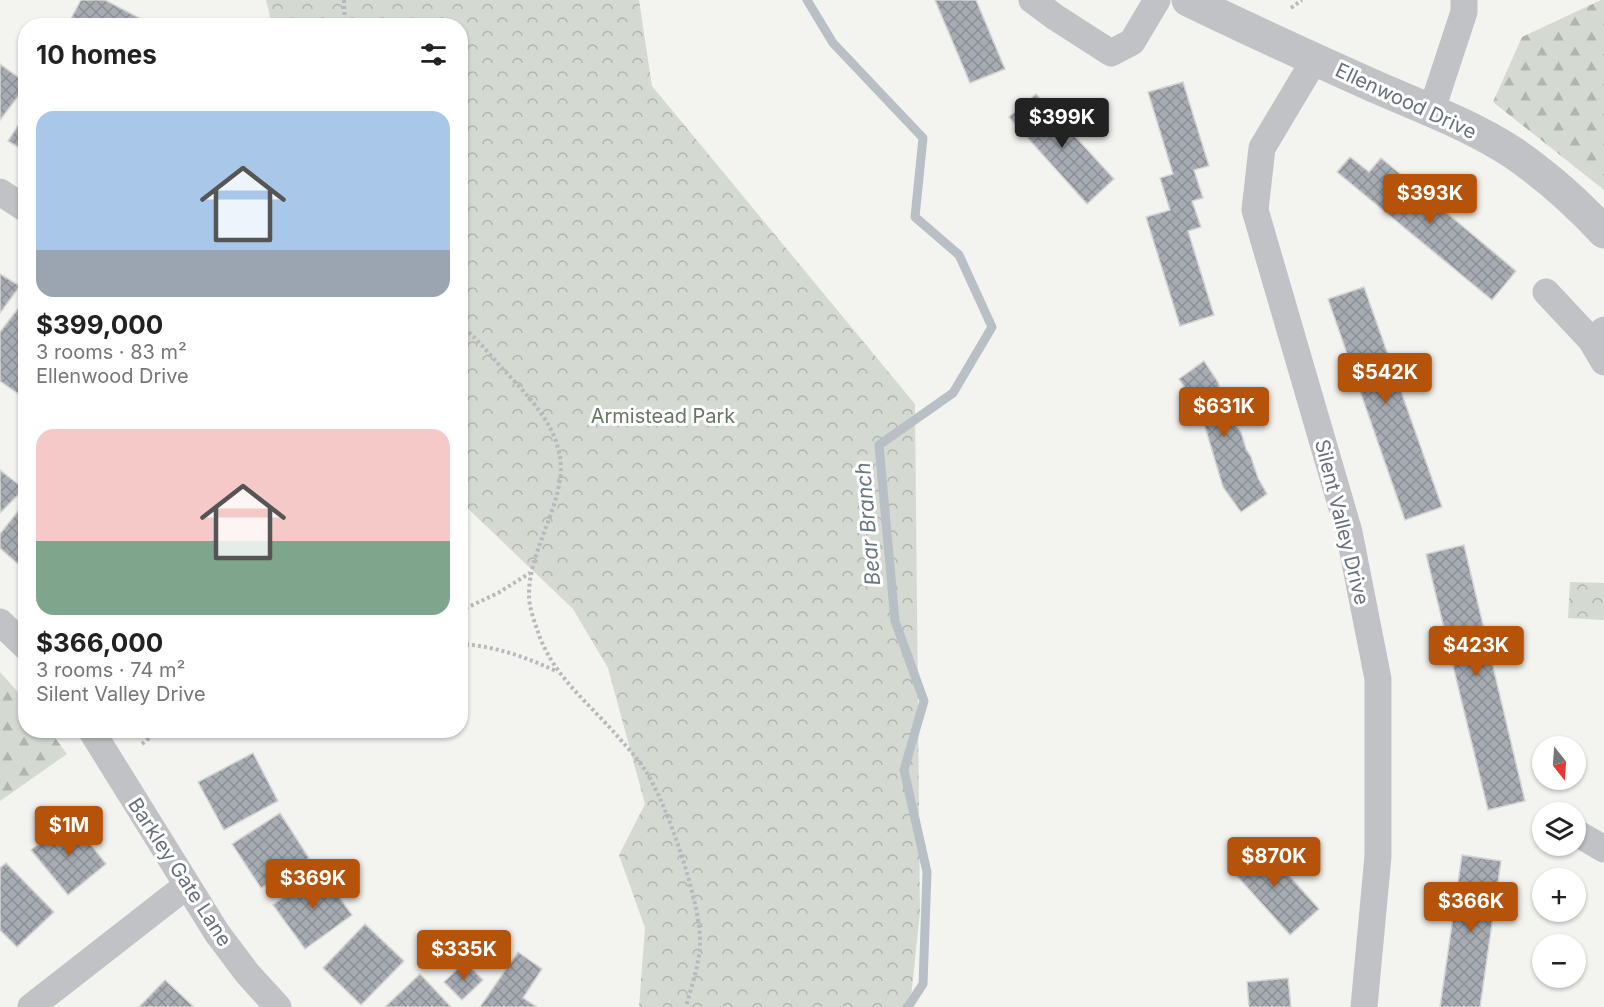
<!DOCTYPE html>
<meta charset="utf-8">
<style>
:root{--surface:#fff;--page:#f2f2f2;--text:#222;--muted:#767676;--accent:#b45309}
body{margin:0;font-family:Inter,sans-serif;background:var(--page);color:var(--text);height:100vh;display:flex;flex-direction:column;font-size:22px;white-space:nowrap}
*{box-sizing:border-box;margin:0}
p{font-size:20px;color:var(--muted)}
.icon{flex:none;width:33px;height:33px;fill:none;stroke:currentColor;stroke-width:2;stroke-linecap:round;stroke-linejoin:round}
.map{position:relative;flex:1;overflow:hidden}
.panel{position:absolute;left:18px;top:18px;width:450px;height:720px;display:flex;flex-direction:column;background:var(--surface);border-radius:24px;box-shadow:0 2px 4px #0004}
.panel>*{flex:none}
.needle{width:39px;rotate:163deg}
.buttons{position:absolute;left:1532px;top:736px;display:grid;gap:12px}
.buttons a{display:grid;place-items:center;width:54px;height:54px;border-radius:50%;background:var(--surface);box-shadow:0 2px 4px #0004;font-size:30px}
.price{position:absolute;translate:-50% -51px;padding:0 14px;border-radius:6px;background:var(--accent);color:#fff;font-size:20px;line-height:39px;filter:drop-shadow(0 2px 3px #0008)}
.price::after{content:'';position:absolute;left:50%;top:36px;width:18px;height:14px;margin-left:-9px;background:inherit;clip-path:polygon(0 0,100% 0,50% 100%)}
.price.selected{background:#222;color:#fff}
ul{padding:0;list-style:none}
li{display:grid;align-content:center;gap:12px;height:318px;padding:0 18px}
li span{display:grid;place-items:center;height:186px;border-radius:18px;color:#555}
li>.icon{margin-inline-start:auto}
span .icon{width:108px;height:108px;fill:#fffc;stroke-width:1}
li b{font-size:26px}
h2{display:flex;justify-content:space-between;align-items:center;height:72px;padding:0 18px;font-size:26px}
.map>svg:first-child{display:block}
.forest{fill:url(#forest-firs)}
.park{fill:url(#park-crowns)}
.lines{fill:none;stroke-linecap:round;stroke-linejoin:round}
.stream{stroke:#b8c0c5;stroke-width:9}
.building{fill:url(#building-cross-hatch);stroke:#d5d5d3;stroke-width:1.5}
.path{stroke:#b7b9bc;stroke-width:4;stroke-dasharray:3 3;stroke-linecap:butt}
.minor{stroke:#c0c2c5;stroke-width:27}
.tertiary{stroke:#c0c2c5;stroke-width:33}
.labels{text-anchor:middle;stroke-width:6;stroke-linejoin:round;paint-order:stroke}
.street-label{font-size:20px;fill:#66717e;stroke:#fff}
.park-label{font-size:20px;fill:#667664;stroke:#fff}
.water-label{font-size:21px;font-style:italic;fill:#677881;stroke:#fff}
</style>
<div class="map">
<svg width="1604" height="1007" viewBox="0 0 1604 1007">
<defs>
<pattern id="forest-firs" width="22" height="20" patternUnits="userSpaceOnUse" patternTransform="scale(1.5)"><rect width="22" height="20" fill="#d4dad2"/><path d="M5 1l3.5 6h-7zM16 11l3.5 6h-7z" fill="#b0b5b0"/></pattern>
<pattern id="park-crowns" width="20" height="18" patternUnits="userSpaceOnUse" patternTransform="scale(1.5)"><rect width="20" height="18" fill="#d4dad2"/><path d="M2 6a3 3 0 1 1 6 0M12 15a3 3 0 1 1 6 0" fill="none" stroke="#b0b5b0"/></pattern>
<pattern id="building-cross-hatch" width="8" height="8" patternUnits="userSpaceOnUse" patternTransform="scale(1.5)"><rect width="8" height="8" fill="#a6acb2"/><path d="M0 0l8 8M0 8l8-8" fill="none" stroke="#8b9096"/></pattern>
</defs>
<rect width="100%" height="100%" fill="#f3f4f0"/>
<g class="forest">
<polygon points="1601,0 1604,0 1604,190 1493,102 1522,37"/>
<polygon points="0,672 25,700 26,730 50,731 67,754 0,801"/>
</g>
<g class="park">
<polygon points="266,0 639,0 652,86 915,404 920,912 910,1007 639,1007 645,928 619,855 645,804 608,668 573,609 461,502 460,26 272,25"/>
<polygon points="1570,582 1604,583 1604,620 1568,618"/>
</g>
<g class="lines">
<polyline class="stream" points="807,0 833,43 923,138 915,217 959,255 992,327 953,393 879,445 895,621 924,701 904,770 927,872 923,984 908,1007"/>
</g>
<g class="building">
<polygon points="81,0 105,0 149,23 148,26 67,26"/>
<polygon points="935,0 976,0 1005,69 970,83"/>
<polygon points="0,64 26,83 26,86 0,120"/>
<polygon points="1183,82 1209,166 1194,170 1203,198 1192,201 1201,227 1188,231 1214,315 1180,326 1146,217 1170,210 1160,178 1173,174 1148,92"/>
<polygon points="1036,94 1114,179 1087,204 1009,117"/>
<polygon points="26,113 26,152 8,141"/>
<polygon points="1350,157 1369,172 1381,158 1516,271 1492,300 1337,172"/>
<polygon points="0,274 20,286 0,313"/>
<polygon points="1364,287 1442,507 1405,520 1328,299"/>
<polygon points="20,306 26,309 26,399 0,381 0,332"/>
<polygon points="1204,361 1218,382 1221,393 1227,400 1233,422 1241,432 1246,449 1251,457 1258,478 1267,494 1241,512 1223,487 1200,410 1179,379"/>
<polygon points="0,470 24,489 0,513"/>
<polygon points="26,501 26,571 0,548 0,534"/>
<polygon points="1464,545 1525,801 1488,810 1426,554"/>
<polygon points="253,753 278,801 224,830 198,782"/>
<polygon points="280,813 309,858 261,888 232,844"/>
<polygon points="70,819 106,864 68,895 31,850"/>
<polygon points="1258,841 1319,909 1290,935 1229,867"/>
<polygon points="1462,855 1501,861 1480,1007 1440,1007"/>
<polygon points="6,863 54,912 17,947 0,930 0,868"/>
<polygon points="320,870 352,915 305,949 273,905"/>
<polygon points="365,924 404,961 361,1005 323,968"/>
<polygon points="518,952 542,969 523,998 537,1007 480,1007"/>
<polygon points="465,962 483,980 462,1000 444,982"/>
<polygon points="420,974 451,1007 385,1007"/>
<polygon points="1288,978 1291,1007 1249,1007 1247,982"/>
<polygon points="165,980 194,1007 139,1007"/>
</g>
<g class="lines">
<g class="path">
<polyline points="344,0 345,26"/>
<polyline points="1291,8 1302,0"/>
<path d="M460,324C475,337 488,352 501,367C529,397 567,433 560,479C555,517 528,558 529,596C529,608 535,623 539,635C554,677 591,705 619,738C628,748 637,758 645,770C667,803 702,906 700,945C699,966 691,987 686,1007"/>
<polyline points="460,611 498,593 530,573"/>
<path d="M460,644C496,646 525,657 556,671"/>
<polyline points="142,744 159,730"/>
</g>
<g class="minor">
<polyline points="1032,0 1055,17 1111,53 1132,42 1157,0"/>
<polyline points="1315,59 1262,148 1255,210 1349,532 1378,679 1378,856 1364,1007"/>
<polyline points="1431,112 1464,12 1464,0"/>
<polyline points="0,192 26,209"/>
<polyline points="1546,292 1591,340 1604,330"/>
<polyline points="1591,340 1604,362"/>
<polyline points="0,622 26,647"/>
<polyline points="91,730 217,933 247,973 278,1007"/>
<polyline points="1580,835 1604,849"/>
<polyline points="31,1007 186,886"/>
</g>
<path class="tertiary" d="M1188,0C1247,29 1307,56 1367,83C1416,105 1470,124 1515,154C1548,177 1577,203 1604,232"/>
</g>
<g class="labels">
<g class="street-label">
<text transform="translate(1406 101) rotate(25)" y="7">Ellenwood Drive</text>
<text transform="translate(1342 522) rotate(76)" y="7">Silent Valley Drive</text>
<text transform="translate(180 872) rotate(57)" y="7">Barkley Gate Lane</text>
</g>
<g class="park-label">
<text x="663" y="423">Armistead Park</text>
</g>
<g class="water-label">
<text transform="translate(868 524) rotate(-95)" y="7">Bear Branch</text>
</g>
</g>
</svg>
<div class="buttons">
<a><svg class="needle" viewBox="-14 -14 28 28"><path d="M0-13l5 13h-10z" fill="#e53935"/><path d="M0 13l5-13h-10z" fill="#767676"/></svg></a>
<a><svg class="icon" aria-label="layers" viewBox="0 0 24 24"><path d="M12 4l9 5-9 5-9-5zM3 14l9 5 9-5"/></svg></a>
<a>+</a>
<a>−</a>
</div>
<b class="price selected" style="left:1062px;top:149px">$399K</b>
<b class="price" style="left:1430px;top:225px">$393K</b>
<b class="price" style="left:1385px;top:404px">$542K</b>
<b class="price" style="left:1224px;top:438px">$631K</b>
<b class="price" style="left:1476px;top:677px">$423K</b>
<b class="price" style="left:69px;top:857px">$1M</b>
<b class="price" style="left:1274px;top:888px">$870K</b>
<b class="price" style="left:313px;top:910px">$369K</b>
<b class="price" style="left:1471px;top:933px">$366K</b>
<b class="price" style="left:464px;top:981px">$335K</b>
<section class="panel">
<h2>10 homes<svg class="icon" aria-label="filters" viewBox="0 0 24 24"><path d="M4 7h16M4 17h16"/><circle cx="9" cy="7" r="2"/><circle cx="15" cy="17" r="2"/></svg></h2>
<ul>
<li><span style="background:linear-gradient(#a9c7e8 75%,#9aa5b1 0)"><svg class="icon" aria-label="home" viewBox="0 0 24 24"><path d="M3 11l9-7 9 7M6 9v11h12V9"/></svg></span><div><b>$399,000</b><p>3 rooms · 83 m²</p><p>Ellenwood Drive</p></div></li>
<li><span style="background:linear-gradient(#f6c9c9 60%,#7fa58c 0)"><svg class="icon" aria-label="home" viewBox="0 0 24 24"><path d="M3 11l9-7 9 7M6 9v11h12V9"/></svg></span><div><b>$366,000</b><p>3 rooms · 74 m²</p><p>Silent Valley Drive</p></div></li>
</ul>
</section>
</div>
